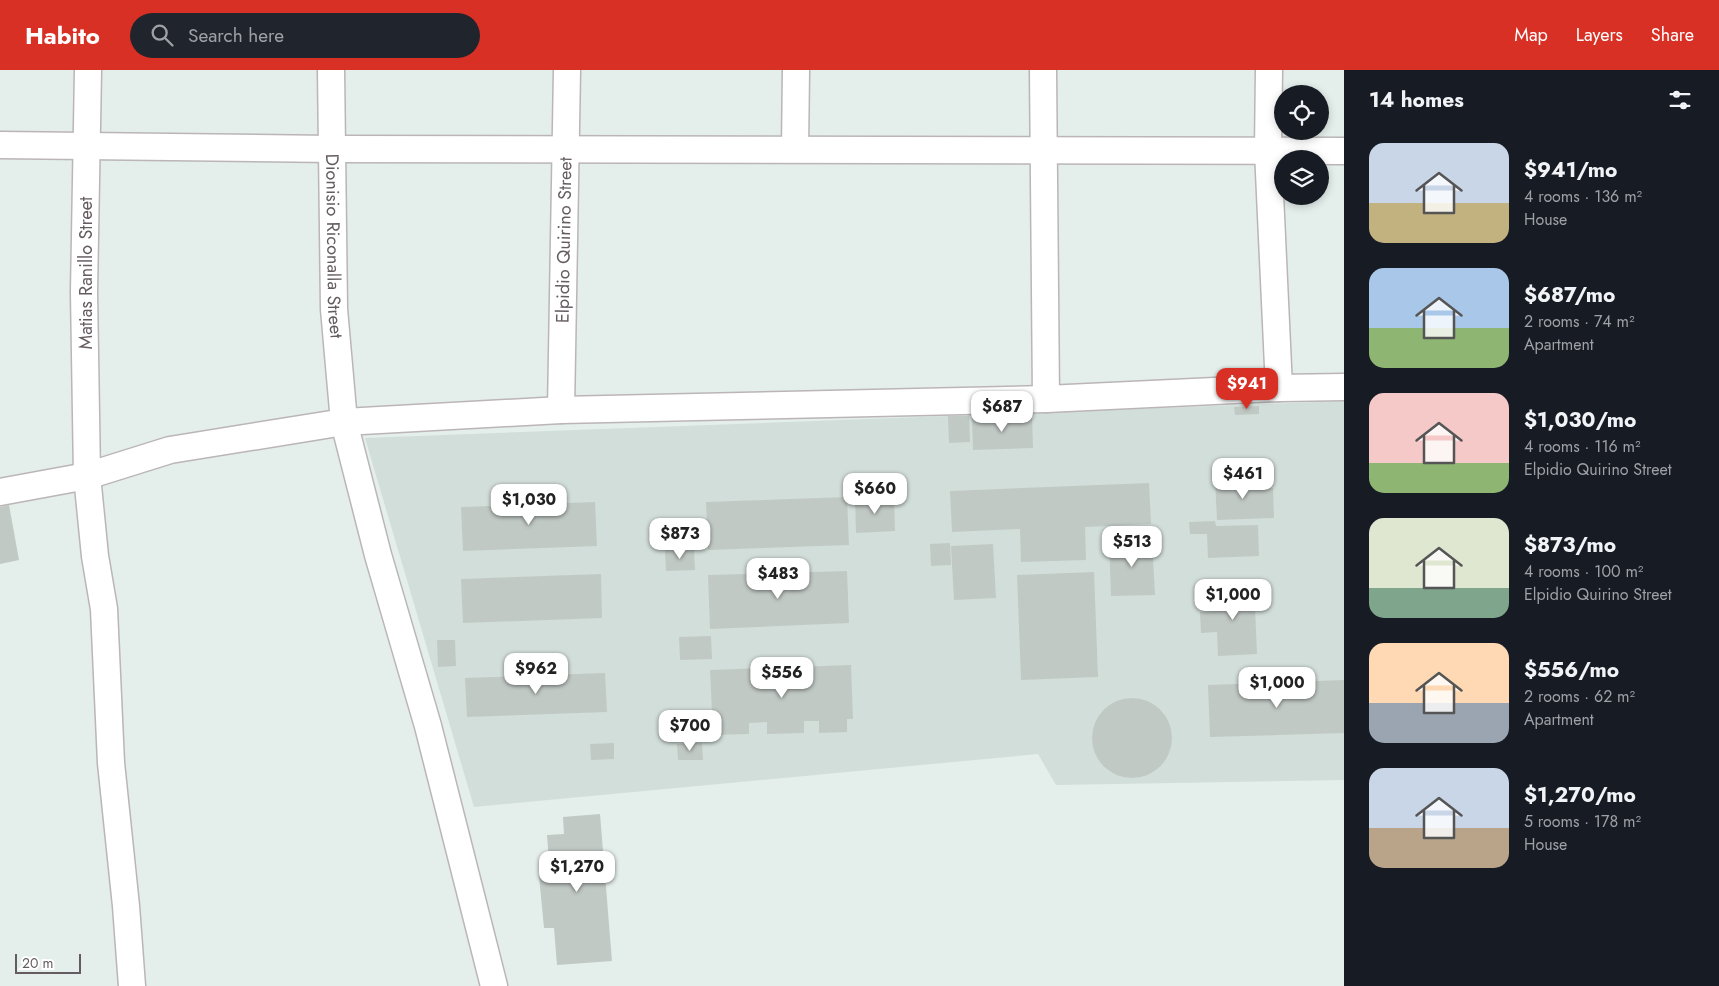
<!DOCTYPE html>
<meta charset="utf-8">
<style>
:root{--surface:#171b24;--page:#20242c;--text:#f1f3f6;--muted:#9ea1a6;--accent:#d93025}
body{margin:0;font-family:Jost,sans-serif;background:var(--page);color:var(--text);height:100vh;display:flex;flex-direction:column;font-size:19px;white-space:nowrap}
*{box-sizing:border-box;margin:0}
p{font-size:16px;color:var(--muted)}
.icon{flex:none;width:28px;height:28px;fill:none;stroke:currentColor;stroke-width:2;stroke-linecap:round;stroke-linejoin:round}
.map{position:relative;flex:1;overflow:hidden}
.drawer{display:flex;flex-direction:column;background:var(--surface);width:375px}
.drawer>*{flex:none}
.fabs{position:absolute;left:1274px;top:15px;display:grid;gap:10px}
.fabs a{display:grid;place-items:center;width:55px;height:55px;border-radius:50%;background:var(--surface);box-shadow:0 2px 8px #0003;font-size:25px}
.scale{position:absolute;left:15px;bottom:12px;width:66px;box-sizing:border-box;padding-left:5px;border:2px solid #645c61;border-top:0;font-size:14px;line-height:18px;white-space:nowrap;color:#645c61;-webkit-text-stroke:4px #fff;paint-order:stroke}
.price{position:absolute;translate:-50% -42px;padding:0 11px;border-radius:10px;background:#fff;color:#222;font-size:16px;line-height:32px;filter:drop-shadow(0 1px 2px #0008)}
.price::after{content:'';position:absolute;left:50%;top:30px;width:15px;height:11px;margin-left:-8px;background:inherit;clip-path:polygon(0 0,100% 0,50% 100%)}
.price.on{background:var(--accent);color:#fff}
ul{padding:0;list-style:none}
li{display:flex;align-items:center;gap:15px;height:125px;padding:0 25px}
li span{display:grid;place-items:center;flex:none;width:140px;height:100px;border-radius:15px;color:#555}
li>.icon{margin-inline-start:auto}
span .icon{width:60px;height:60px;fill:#fffc;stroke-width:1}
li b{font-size:21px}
h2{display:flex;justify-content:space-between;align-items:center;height:60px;padding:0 25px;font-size:21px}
header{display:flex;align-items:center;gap:30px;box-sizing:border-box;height:70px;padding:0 25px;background:var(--accent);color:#fff}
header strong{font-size:24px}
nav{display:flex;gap:28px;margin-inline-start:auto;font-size:18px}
.search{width:350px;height:45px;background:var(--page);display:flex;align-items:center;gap:12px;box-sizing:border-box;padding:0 18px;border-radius:28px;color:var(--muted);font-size:19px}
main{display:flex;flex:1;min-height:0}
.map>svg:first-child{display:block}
.education{fill:#d2deda}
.building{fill:#c1c9c5}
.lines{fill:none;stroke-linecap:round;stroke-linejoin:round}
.minor-casing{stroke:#bbb5b8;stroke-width:29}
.minor{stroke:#fff;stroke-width:26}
.labels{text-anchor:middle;stroke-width:4;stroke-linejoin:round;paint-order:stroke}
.street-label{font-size:18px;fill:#645c61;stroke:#fff}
</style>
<header>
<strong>Habito</strong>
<div class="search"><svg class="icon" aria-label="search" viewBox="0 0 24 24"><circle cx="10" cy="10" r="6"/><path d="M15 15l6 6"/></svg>Search here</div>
<nav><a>Map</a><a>Layers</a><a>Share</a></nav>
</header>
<main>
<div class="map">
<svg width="1344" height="916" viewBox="0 0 1344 916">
<rect width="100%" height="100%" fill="#e4eeea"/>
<polygon class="education" points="1344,331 1344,710 1056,715 1038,684 474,737 365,368"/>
<g class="building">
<polygon points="1259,336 1259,344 1235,345 1234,337"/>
<polygon points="1032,345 1033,378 973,380 972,347"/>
<polygon points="948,346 969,346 970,372 949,373"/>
<polygon points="1255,408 1256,419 1273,418 1274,448 1217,450 1215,410"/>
<polygon points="1149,413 1151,454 1085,457 1086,490 1021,492 1020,459 952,462 950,421"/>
<polygon points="847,427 849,475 708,480 706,432"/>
<polygon points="894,428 895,461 856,463 855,429"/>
<polygon points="595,432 597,476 463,481 461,437"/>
<polygon points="9,435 19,490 0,494 0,437"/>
<polygon points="1215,451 1216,456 1258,455 1259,486 1208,488 1207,464 1190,464 1189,452"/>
<polygon points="1152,469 1155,525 1111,526 1109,471"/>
<polygon points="950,473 951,495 931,496 930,474"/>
<polygon points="993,474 996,528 954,530 951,476"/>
<polygon points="694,479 695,500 666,501 665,480"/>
<polygon points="847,501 849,553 710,559 708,505"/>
<polygon points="1094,502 1098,607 1021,610 1017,505"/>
<polygon points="601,504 602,548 463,553 461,509"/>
<polygon points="1254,515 1257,584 1218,586 1217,562 1201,563 1200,542 1216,541 1215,517"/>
<polygon points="711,566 712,589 680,590 679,567"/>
<polygon points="437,570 455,570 456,596 438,597"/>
<polygon points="851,595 853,649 847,649 847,662 819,663 819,651 804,651 804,663 767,664 767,652 749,653 749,664 713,665 710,600"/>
<polygon points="605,603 607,642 467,647 465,608"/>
<polygon points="1344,610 1344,663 1210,667 1208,615"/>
<circle cx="1132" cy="668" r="40"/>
<polygon points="614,673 614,689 591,690 590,674"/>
<polygon points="702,673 703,690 678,690 677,674"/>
<polygon points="600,744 612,891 557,895 554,858 544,858 539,806 550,805 547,765 564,764 563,747"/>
</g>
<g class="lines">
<defs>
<g id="minor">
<polyline points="88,0 84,222 87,406 95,486 104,539 111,693 126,836 132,916"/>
<path id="s1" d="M331,0L334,239L344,352L378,485L428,656L494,916"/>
<polyline points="1043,0 1046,329"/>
<polyline points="1269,0 1268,81 1279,318"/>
<polyline points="0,75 332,79 1344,81"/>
<polyline points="795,79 796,0"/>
<path id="s2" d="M561,340L567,0"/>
<polyline points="0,422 87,406 170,380 344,352 561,340 1046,329 1279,318 1344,317"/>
</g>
</defs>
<use href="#minor" class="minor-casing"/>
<use href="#minor" class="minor"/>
</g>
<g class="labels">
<g class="street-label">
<text dy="6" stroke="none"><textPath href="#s2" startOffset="170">Elpidio Quirino Street</textPath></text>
<text dy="6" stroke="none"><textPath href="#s1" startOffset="176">Dionisio Riconalla Street</textPath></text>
<text transform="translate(86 203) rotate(-90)" y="6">Matias Ranillo Street</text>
</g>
</g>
</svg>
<div class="fabs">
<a><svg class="icon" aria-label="locate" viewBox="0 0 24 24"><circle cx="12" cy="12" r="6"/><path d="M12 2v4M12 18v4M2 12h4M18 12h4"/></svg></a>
<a><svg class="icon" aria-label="layers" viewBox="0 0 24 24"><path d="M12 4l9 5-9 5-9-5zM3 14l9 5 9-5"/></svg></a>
</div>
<div class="scale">20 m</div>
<b class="price on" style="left:1247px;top:340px">$941</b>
<b class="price" style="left:1002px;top:363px">$687</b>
<b class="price" style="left:1243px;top:430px">$461</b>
<b class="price" style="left:875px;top:445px">$660</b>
<b class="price" style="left:529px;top:456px">$1,030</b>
<b class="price" style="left:680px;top:490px">$873</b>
<b class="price" style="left:1132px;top:498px">$513</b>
<b class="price" style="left:778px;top:530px">$483</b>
<b class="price" style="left:1233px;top:551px">$1,000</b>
<b class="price" style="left:536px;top:625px">$962</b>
<b class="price" style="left:782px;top:629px">$556</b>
<b class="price" style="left:1277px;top:639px">$1,000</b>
<b class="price" style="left:690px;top:682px">$700</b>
<b class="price" style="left:577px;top:823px">$1,270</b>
</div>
<section class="drawer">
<h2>14 homes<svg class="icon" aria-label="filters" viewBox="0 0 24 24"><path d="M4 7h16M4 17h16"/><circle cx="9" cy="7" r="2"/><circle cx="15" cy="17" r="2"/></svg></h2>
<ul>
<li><span style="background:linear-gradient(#c9d6e8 60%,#c2b280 0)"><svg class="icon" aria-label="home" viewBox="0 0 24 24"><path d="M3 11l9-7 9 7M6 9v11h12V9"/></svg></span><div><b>$941/mo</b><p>4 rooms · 136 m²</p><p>House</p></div></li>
<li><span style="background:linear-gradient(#a9c7e8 60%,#8fb573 0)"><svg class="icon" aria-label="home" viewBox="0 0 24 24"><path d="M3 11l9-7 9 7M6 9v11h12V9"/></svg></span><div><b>$687/mo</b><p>2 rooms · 74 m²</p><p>Apartment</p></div></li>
<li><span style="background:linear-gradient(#f6c9c9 70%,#8fb573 0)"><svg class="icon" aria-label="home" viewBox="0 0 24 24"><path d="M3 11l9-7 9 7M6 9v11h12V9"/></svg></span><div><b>$1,030/mo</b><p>4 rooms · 116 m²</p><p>Elpidio Quirino Street</p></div></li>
<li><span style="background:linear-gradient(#dfe7d0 70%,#7fa58c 0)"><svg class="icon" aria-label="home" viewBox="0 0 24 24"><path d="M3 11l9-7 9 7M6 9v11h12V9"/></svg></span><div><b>$873/mo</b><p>4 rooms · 100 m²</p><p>Elpidio Quirino Street</p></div></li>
<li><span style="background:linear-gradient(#ffd9b3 60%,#9aa5b1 0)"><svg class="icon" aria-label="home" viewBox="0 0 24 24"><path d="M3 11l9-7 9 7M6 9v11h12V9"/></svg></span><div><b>$556/mo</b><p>2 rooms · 62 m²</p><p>Apartment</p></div></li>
<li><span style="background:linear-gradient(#c9d6e8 60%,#b9a48a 0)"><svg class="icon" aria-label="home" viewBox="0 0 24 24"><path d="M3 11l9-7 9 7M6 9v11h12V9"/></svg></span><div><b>$1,270/mo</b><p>5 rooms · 178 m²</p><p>House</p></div></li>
</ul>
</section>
</main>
